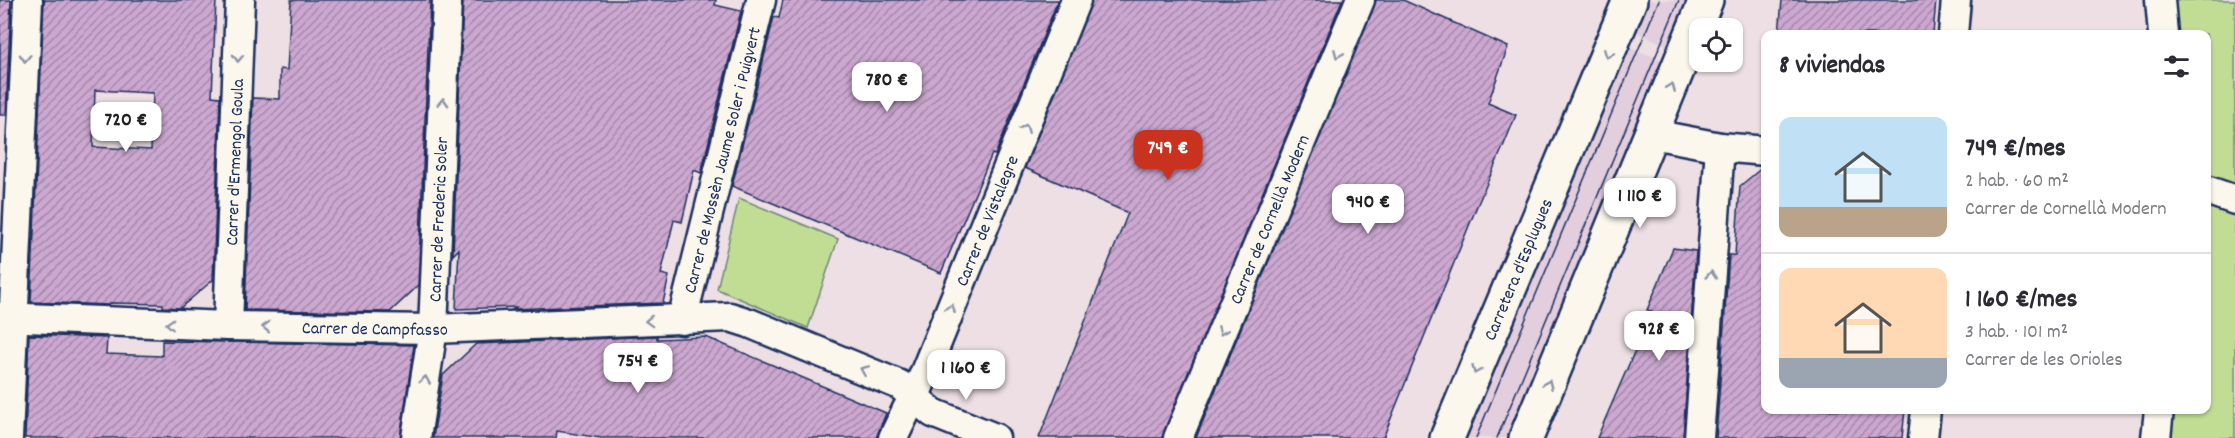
<!DOCTYPE html>
<html lang="es">
<meta charset="utf-8">
<style>
:root{--surface:#fff;--page:#f2f2f3;--text:#2b2b33;--muted:#7c7c81;--line:#e1e1e2;--accent:#c8321e}
body{margin:0;font-family:Dekko,sans-serif;background:var(--page);color:var(--text);height:100vh;display:flex;flex-direction:column;font-size:22px;white-space:nowrap}
*{box-sizing:border-box;margin:0}
p{font-size:20px;color:var(--muted)}
.icon{flex:none;width:33px;height:33px;fill:none;stroke:currentColor;stroke-width:2;stroke-linecap:round;stroke-linejoin:round}
.map{position:relative;flex:1;overflow:hidden}
.details{position:absolute;left:1761px;top:30px;width:450px;height:384px;display:flex;flex-direction:column;background:var(--surface);border-radius:12px;box-shadow:0 2px 4px #0004}
.details>*{flex:none}
.fabs{position:absolute;left:1689px;top:18px;display:grid;gap:12px}
.fabs a{display:grid;place-items:center;width:54px;height:54px;border-radius:12px;background:var(--surface);box-shadow:0 2px 4px #0004;font-size:30px}
.price{position:absolute;translate:-50% -51px;padding:0 14px;border-radius:12px;background:#fff;color:#222;font-size:20px;line-height:39px;filter:drop-shadow(0 2px 3px #0008)}
.price::after{content:'';position:absolute;left:50%;top:36px;width:18px;height:14px;margin-left:-9px;background:inherit;clip-path:polygon(0 0,100% 0,50% 100%)}
.price.on{background:var(--accent);color:#fff}
ul{padding:0;list-style:none}
li{display:flex;align-items:center;gap:18px;height:150px;padding:0 18px}
li+li{border-top:2px solid var(--line)}
li span{display:grid;place-items:center;flex:none;width:168px;height:120px;border-radius:12px;color:#555}
li>.icon{margin-inline-start:auto}
span .icon{width:72px;height:72px;fill:#fffc;stroke-width:1}
li b{font-size:26px}
h2{display:flex;justify-content:space-between;align-items:center;height:72px;padding:0 18px;font-size:26px}
.map>svg:first-child{display:block}
.built{fill:#e3cede}
.green{fill:#c1dd94;stroke:#6e8679;stroke-width:1.5}
.building{fill:url(#building-hatch);stroke:#1b2f5e;stroke-width:1.5;fill-rule:evenodd}
.lines{fill:none;stroke-linecap:round;stroke-linejoin:round}
.minor-casing{stroke:#1b2f5e;stroke-width:33}
.tertiary-casing{stroke:#1b2f5e;stroke-width:38}
.minor{stroke:#fbf7ec;stroke-width:28}
.tertiary{stroke:#fbf7ec;stroke-width:33}
.tram{stroke:#1b2f5e;stroke-width:1.5}
.oneway{stroke:#8b93a5}
.labels{text-anchor:middle;stroke-width:5;stroke-linejoin:round;paint-order:stroke}
.street-label{font-size:18px;fill:#1b2f5e;stroke:#fbf7ec}
</style>
<div class="map">
<svg width="2235" height="438" viewBox="0 0 2235 438">
<defs>
<pattern id="building-hatch" width="6" height="6" patternUnits="userSpaceOnUse" patternTransform="scale(1.5)"><rect width="6" height="6" fill="#cca7d0"/><path d="M-1 1l2-2M0 6l6-6M5 7l2-2" fill="none" stroke="#a588ac"/></pattern>
</defs>
<rect width="100%" height="100%" fill="#eddfe4"/>
<filter id="ink" filterUnits="userSpaceOnUse"><feTurbulence type="fractalNoise" baseFrequency=".0167" numOctaves="2"/><feDisplacementMap in="SourceGraphic" scale="12" xChannelSelector="R" yChannelSelector="G"/><feConvolveMatrix kernelMatrix="1 2 1 2 8 2 1 2 1" color-interpolation-filters="sRGB"/></filter>
<g filter="url(#ink)">
<g class="built">
<polygon points="1646,0 1690,0 1671,47 1633,31"/>
<polygon points="1628,47 1665,61 1509,438 1466,438"/>
</g>
<g class="green">
<polygon points="2165,0 2235,0 2235,189 2207,181 2206,34 2167,34"/>
<polygon points="739,198 838,239 808,328 717,289"/>
<polygon points="2207,204 2235,211 2235,438 2169,438 2172,410 2206,410"/>
</g>
<g class="building">
<polygon points="0,0 11,0 6,115 0,115"/>
<path d="M44,0H216L212,96L220,97L213,280L180,308L163,307V304L110,303L109,305L31,302ZM95,90L153,93L151,150L93,147Z"/>
<polygon points="291,0 430,0 418,286 390,312 245,310 253,98 280,99 280,69 287,70"/>
<polygon points="463,0 716,0 715,5 741,11 701,173 694,170 682,222 674,220 661,274 669,276 663,303 513,309 516,307 456,309 459,249 453,255"/>
<polygon points="783,0 1058,0 995,155 992,154 941,273 732,186 774,17 779,18"/>
<polygon points="1092,0 1342,0 1162,438 1039,438 1128,213 1025,168"/>
<polygon points="1376,0 1403,0 1508,47 1488,103 1516,115 1503,147 1477,206 1383,438 1196,438"/>
<polygon points="1782,0 1936,0 1933,34 1779,34"/>
<polygon points="1763,167 1766,167 1766,410 1905,410 1902,438 1716,438 1729,255 1735,255 1740,186"/>
<polygon points="1673,248 1696,251 1683,438 1597,438 1652,311 1647,310"/>
<polygon points="29,335 107,338 106,354 162,356 162,341 414,345 400,438 25,438"/>
<polygon points="657,336 657,339 706,337 886,413 876,438 601,438 557,431 556,438 433,438 443,375 476,344"/>
</g>
<g class="lines">
<defs>
<g id="minor">
<polyline points="2160,0 2163,34"/>
<polyline points="1953,34 1956,0"/>
<polyline points="1652,134 1720,147 1766,151"/>
<polyline points="2206,190 2235,200"/>
<path id="s1" d="M0,317L228,326L433,329L730,317L749,323L900,385L933,413L995,438"/>
<path id="s2" d="M682,320L761,0"/>
<path id="s3" d="M228,326L240,0"/>
<polyline points="8,438 28,0"/>
<path id="s4" d="M416,438L433,329L447,0"/>
<path id="s5" d="M893,438L907,409L914,399L1076,0"/>
<path id="s6" d="M1178,438L1360,0"/>
<polyline points="1699,438 1720,147"/>
<polyline points="1923,438 1926,410"/>
<polyline points="2156,438 2159,410"/>
</g>
<g id="tertiary">
<path id="s7" d="M1447,438L1630,0"/>
<polyline points="1526,438 1706,0"/>
</g>
</defs>
<use href="#minor" class="minor-casing"/>
<use href="#tertiary" class="tertiary-casing"/>
<use href="#minor" class="minor"/>
<use href="#tertiary" class="tertiary"/>
<g class="tram">
<polyline points="1476,438 1659,0"/>
<polyline points="1497,438 1679,0"/>
</g>
</g>
<defs><path id="oneway-chevron" d="M-2-3.5L2.5 0L-2 3.5" fill="none" stroke-width="1.6" stroke-linecap="round" stroke-linejoin="round" transform="scale(1.5)"/></defs>
<g class="oneway">
<use href="#oneway-chevron" transform="translate(1338 54) rotate(113)"/>
<use href="#oneway-chevron" transform="translate(1608 54) rotate(112)"/>
<use href="#oneway-chevron" transform="translate(25 58) rotate(93)"/>
<use href="#oneway-chevron" transform="translate(238 58) rotate(92)"/>
<use href="#oneway-chevron" transform="translate(1671 87) rotate(-68)"/>
<use href="#oneway-chevron" transform="translate(443 102) rotate(-88)"/>
<use href="#oneway-chevron" transform="translate(1025 128) rotate(-68)"/>
<use href="#oneway-chevron" transform="translate(1711 275) rotate(-86)"/>
<use href="#oneway-chevron" transform="translate(951 308) rotate(-68)"/>
<use href="#oneway-chevron" transform="translate(649 321) rotate(178)"/>
<use href="#oneway-chevron" transform="translate(170 324) rotate(-178)"/>
<use href="#oneway-chevron" transform="translate(266 327) rotate(-179)"/>
<use href="#oneway-chevron" transform="translate(1222 331) rotate(113)"/>
<use href="#oneway-chevron" transform="translate(864 370) rotate(-157)"/>
<use href="#oneway-chevron" transform="translate(1476 370) rotate(113)"/>
<use href="#oneway-chevron" transform="translate(425 380) rotate(-81)"/>
<use href="#oneway-chevron" transform="translate(1548 384) rotate(-67)"/>
</g>
</g>
<g class="labels">
<g class="street-label">
<text dy="6" stroke="none"><textPath href="#s2" startOffset="165">Carrer de Mossèn Jaume Soler i Puigvert</textPath></text>
<text dy="6" stroke="none"><textPath href="#s3" startOffset="164">Carrer d'Ermengol Goula</textPath></text>
<text dy="6" stroke="none"><textPath href="#s6" startOffset="237">Carrer de Cornellà Modern</textPath></text>
<text dy="6" stroke="none"><textPath href="#s4" startOffset="220">Carrer de Frederic Soler</textPath></text>
<text dy="6" stroke="none"><textPath href="#s5" startOffset="237">Carrer de Vistalegre</textPath></text>
<text dy="6" stroke="none"><textPath href="#s7" startOffset="183">Carretera d'Esplugues</textPath></text>
<text dy="6" stroke="none"><textPath href="#s1" startOffset="375">Carrer de Campfasso</textPath></text>
</g>
</g>
</svg>
<div class="fabs">
<a><svg class="icon" aria-label="locate" viewBox="0 0 24 24"><circle cx="12" cy="12" r="6"/><path d="M12 2v4M12 18v4M2 12h4M18 12h4"/></svg></a>
</div>
<b class="price" style="left:887px;top:113px">780 €</b>
<b class="price" style="left:126px;top:153px">720 €</b>
<b class="price on" style="left:1168px;top:181px">749 €</b>
<b class="price" style="left:1640px;top:229px">1 110 €</b>
<b class="price" style="left:1368px;top:235px">940 €</b>
<b class="price" style="left:1659px;top:362px">928 €</b>
<b class="price" style="left:638px;top:394px">754 €</b>
<b class="price" style="left:966px;top:401px">1 160 €</b>
<section class="details">
<h2>8 viviendas<svg class="icon" aria-label="filters" viewBox="0 0 24 24"><path d="M4 7h16M4 17h16"/><circle cx="9" cy="7" r="2"/><circle cx="15" cy="17" r="2"/></svg></h2>
<ul>
<li><span style="background:linear-gradient(#bfe0f5 75%,#b9a48a 0)"><svg class="icon" aria-label="home" viewBox="0 0 24 24"><path d="M3 11l9-7 9 7M6 9v11h12V9"/></svg></span><div><b>749 €/mes</b><p>2 hab. · 60 m²</p><p>Carrer de Cornellà Modern</p></div></li>
<li><span style="background:linear-gradient(#ffd9b3 75%,#9aa5b1 0)"><svg class="icon" aria-label="home" viewBox="0 0 24 24"><path d="M3 11l9-7 9 7M6 9v11h12V9"/></svg></span><div><b>1 160 €/mes</b><p>3 hab. · 101 m²</p><p>Carrer de les Orioles</p></div></li>
</ul>
</section>
</div>
